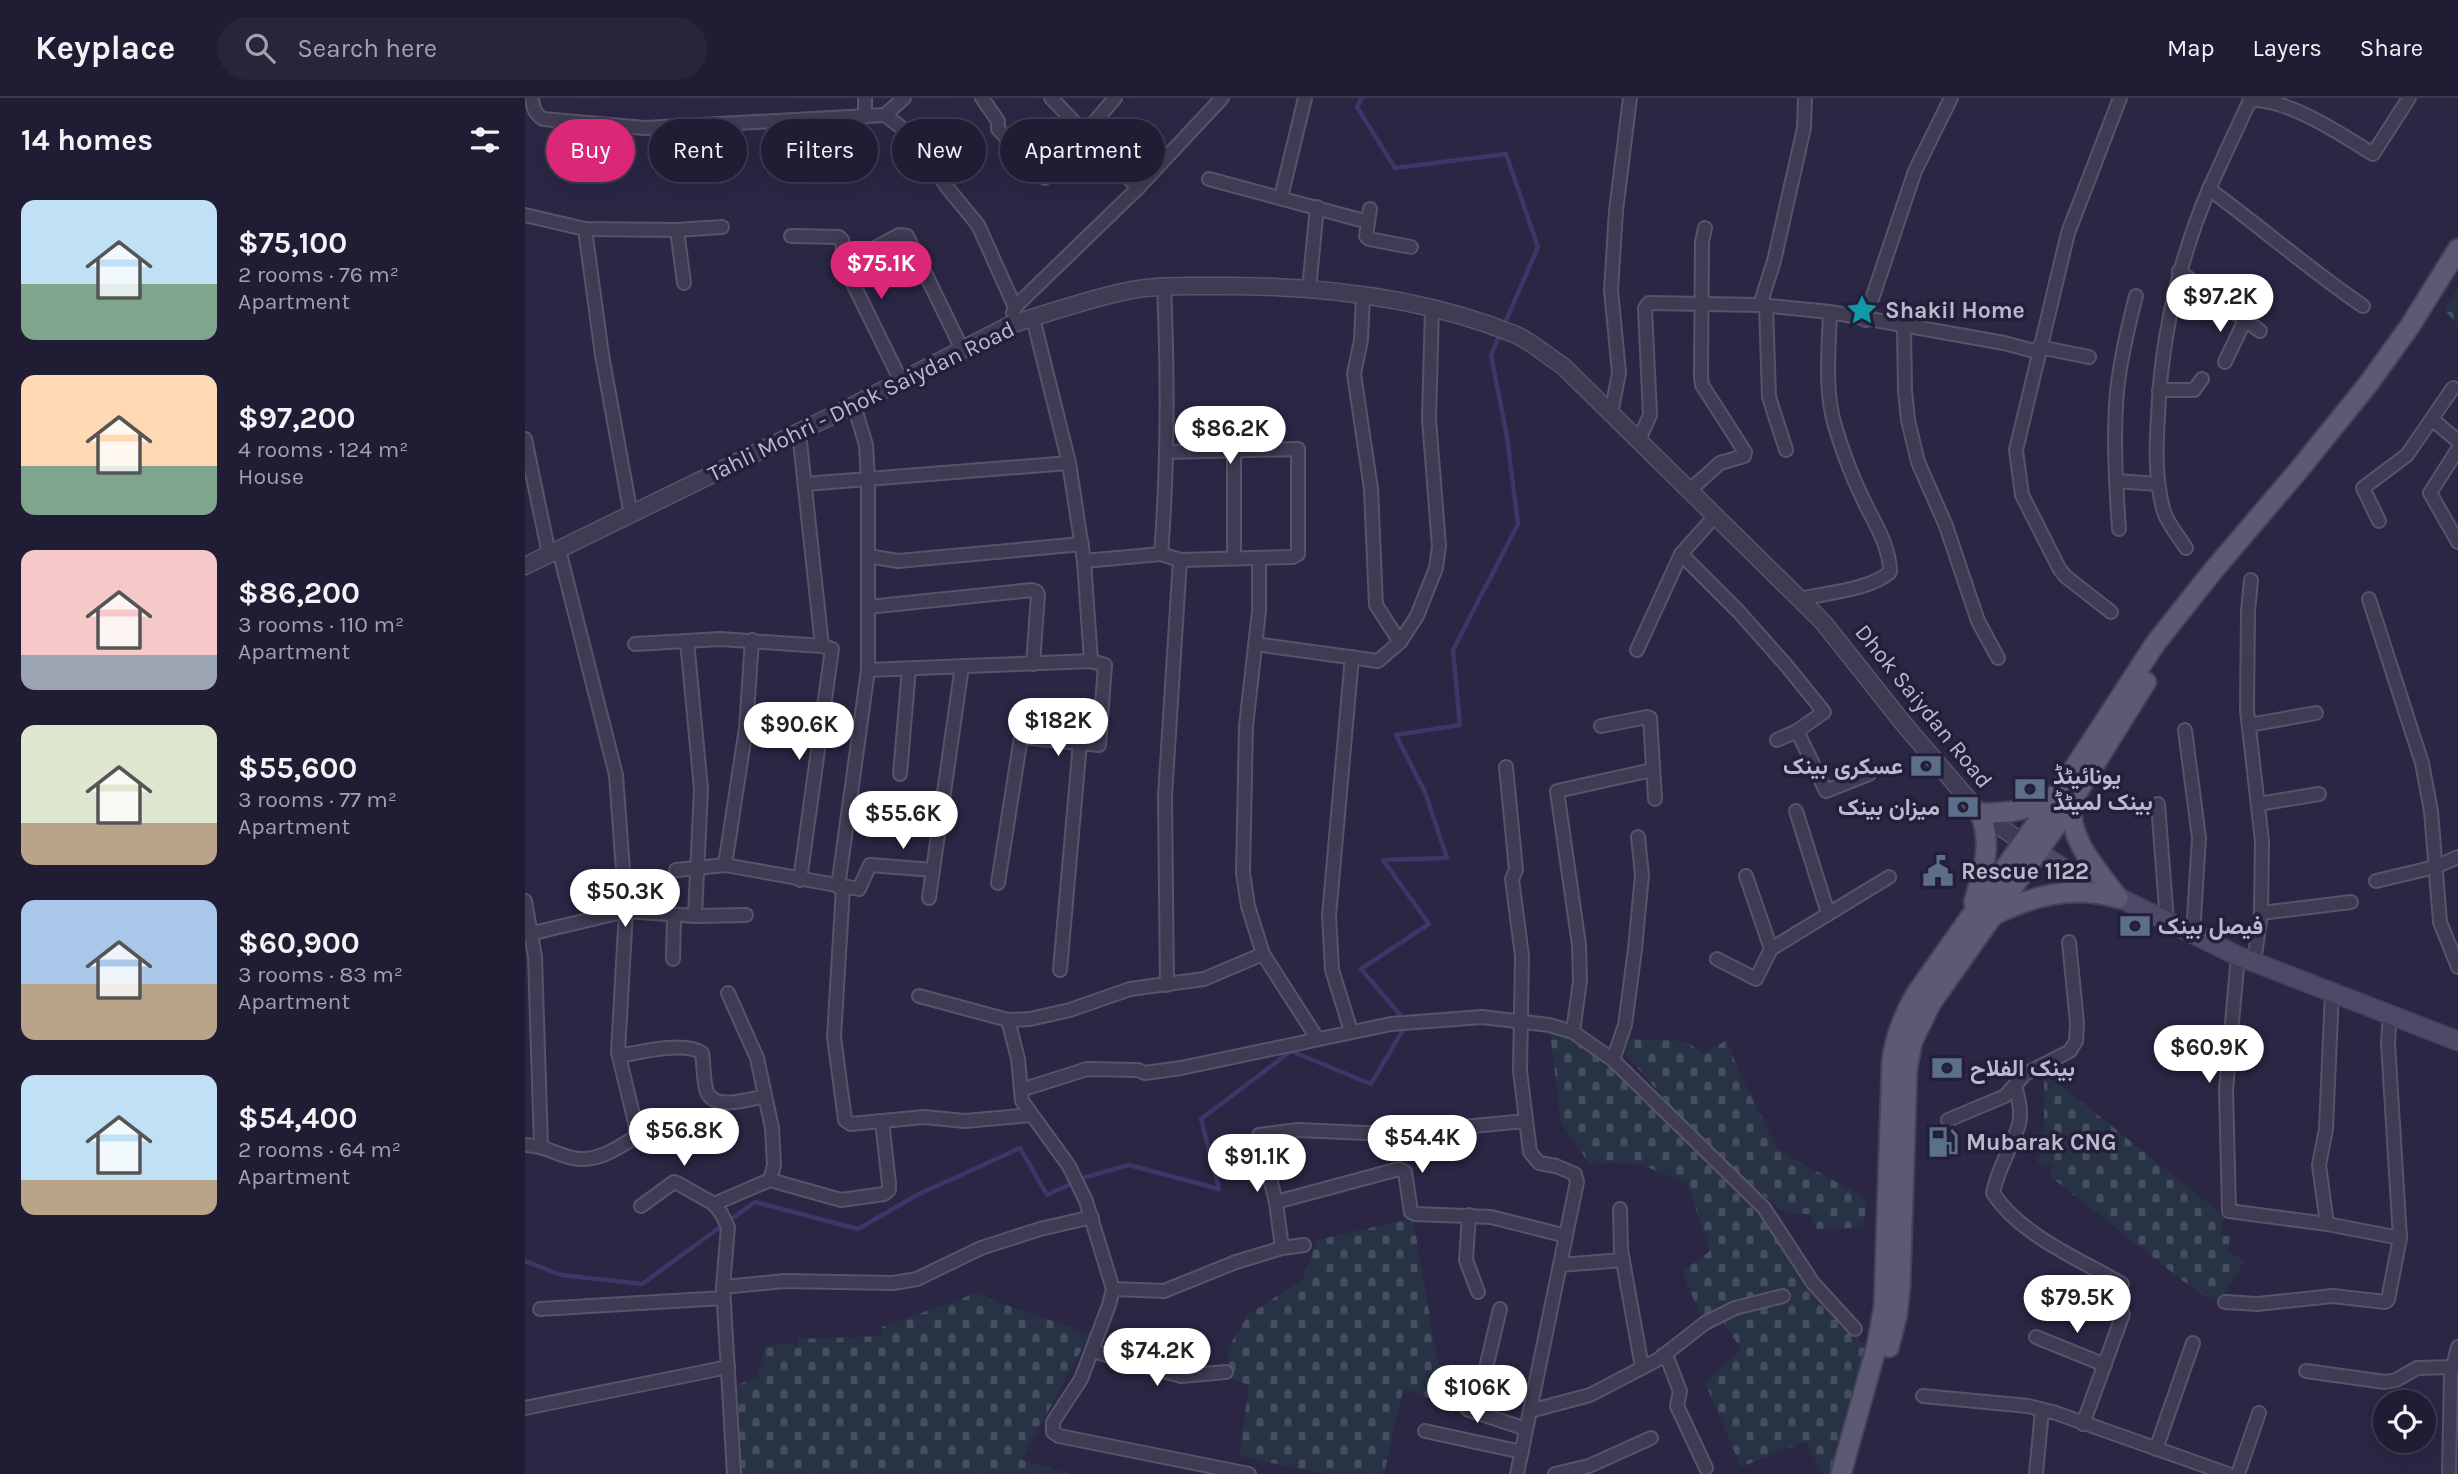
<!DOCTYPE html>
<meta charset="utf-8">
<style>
:root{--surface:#201c33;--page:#28253b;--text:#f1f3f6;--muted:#a2a1ac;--line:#3d3a4e;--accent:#db2777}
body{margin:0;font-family:Karla,Vazirmatn,sans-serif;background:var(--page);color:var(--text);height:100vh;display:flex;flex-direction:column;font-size:26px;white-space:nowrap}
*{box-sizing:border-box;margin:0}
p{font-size:23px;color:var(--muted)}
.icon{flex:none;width:38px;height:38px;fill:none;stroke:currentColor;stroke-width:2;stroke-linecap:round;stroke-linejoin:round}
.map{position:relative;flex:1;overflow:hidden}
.drawer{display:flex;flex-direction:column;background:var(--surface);width:525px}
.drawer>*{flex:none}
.guide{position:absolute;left:21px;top:21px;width:665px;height:63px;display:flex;gap:14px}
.fabs{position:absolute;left:1848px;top:1292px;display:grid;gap:14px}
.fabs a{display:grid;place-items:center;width:63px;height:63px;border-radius:50%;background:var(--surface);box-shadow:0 7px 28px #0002,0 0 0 2px var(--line);font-size:35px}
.price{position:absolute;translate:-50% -60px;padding:0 16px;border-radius:24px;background:#fff;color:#222;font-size:23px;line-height:46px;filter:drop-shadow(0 2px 4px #0008)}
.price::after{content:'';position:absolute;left:50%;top:42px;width:21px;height:16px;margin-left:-10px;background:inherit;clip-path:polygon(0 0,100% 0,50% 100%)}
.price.on{background:var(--accent);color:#fff}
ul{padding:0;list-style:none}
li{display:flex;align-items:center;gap:21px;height:175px;padding:0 21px}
li span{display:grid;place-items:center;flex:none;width:196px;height:140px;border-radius:14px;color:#555}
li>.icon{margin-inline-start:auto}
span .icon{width:84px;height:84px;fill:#fffc;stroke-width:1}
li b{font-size:30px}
h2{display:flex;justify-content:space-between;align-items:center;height:84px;padding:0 21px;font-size:30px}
.pill{padding:0 24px;border-radius:32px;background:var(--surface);box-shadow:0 7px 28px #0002,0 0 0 2px var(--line);font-size:24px;line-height:63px}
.pill.on{background:var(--accent);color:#fff}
header{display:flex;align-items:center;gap:42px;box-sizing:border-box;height:98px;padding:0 35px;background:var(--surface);border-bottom:2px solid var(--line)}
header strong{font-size:33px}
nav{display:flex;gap:38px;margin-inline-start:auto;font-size:24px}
.search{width:490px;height:63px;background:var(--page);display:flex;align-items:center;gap:18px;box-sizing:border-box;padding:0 24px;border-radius:38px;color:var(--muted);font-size:26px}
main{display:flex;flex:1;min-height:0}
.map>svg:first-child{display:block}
.cemetery{fill:url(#cemetery-stones)}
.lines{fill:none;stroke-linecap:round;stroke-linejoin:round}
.stream{stroke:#3d3667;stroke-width:4.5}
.minor-casing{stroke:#57536b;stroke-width:16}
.tertiary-casing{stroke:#57536b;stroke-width:19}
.secondary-casing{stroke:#45415a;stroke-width:21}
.primary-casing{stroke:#45415a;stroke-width:23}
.minor{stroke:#3e3b53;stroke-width:12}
.tertiary{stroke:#3e3b53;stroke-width:16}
.secondary{stroke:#4e4967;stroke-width:18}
.primary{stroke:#5c5973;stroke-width:19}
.labels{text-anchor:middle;stroke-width:7;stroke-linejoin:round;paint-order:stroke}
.poi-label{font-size:23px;font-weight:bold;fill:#bcb8cd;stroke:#231f39;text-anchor:start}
.street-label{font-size:23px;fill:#bcb8cd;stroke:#231f39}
</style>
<header>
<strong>Keyplace</strong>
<div class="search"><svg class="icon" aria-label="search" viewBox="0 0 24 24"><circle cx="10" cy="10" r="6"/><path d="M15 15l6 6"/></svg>Search here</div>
<nav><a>Map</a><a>Layers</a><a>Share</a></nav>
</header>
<main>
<section class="drawer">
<h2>14 homes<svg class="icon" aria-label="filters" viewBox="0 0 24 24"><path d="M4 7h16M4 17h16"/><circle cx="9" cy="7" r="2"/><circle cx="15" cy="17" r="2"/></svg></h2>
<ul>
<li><span style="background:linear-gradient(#bfe0f5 60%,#7fa58c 0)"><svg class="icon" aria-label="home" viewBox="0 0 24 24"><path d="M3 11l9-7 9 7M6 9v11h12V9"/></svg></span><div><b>$75,100</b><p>2 rooms · 76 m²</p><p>Apartment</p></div></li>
<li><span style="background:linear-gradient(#ffd9b3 65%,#7fa58c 0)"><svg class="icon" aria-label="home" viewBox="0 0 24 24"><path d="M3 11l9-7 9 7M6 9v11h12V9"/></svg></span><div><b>$97,200</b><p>4 rooms · 124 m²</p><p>House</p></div></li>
<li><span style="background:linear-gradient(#f6c9c9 75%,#9aa5b1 0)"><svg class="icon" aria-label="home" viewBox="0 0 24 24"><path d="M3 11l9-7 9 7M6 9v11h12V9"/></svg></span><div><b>$86,200</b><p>3 rooms · 110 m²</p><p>Apartment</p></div></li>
<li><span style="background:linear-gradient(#dfe7d0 70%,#b9a48a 0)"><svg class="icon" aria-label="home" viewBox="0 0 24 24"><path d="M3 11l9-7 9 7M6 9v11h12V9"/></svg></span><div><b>$55,600</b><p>3 rooms · 77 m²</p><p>Apartment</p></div></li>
<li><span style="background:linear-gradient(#a9c7e8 60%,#b9a48a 0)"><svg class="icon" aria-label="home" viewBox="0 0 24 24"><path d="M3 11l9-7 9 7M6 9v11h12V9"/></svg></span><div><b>$60,900</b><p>3 rooms · 83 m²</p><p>Apartment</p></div></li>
<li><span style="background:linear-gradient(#bfe0f5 75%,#b9a48a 0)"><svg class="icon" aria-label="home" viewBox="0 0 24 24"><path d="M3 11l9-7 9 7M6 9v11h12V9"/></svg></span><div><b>$54,400</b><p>2 rooms · 64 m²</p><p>Apartment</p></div></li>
</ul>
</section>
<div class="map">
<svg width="1933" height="1376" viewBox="0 0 1933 1376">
<defs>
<pattern id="cemetery-stones" width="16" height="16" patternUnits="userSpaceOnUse" patternTransform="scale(1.75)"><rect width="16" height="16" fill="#283245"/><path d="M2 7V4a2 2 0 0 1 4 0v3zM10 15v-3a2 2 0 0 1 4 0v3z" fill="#454e5f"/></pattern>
</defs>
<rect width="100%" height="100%" fill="#2a2644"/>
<g class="cemetery">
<polygon points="1933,190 1933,227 1919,212"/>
<polygon points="1024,927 1077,957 1230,1108 1299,1202 1341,1249 1307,1376 1297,1376 1281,1343 1216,1369 1180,1285 1216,1251 1196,1221 1176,1219 1157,1174 1185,1153 1162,1085 1114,1066 1064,1065 1036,1025"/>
<polygon points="1103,941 1161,943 1178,956 1202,942 1213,972 1253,1052 1342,1101 1338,1130 1291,1131 1284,1116 1261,1115 1246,1104 1171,1038 1100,955"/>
<polygon points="1519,974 1699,1118 1695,1137 1706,1138 1702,1154 1720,1163 1696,1199 1687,1203 1658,1183 1526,1079 1526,1068 1512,1065 1519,1036"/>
<polygon points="888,1120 913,1266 950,1277 927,1307 878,1292 859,1376 800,1376 714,1358 724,1287 706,1281 702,1252 723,1217 777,1182 792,1142"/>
<polygon points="457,1193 462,1200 565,1236 497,1362 545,1376 214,1376 212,1287 233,1278 240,1248 267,1245 271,1249 274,1241 356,1238 357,1229"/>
</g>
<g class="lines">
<polyline class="stream" points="0,1163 36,1177 117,1186 230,1104 333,1131 392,1097 495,1050 522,1097 561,1079 604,1067 694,1091 676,1021 766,953 846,986 882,925 836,871 904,826 858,762 922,760 900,694 871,637 935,627 928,552 993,426 982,339 966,257 1013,149 981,56 870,70 832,9 837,0"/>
<defs>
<g id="minor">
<path d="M7,0C8,10 10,16 18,21L120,30L360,17L390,40L421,88L453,127L490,209"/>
<polyline points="340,0 340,17"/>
<polyline points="457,0 473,23 473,31 520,80 564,39"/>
<polyline points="526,0 613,90"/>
<polyline points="360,17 379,0"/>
<polyline points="560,35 590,0"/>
<polyline points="684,81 843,124"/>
<path d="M1684,91L1725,2C1763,0 1817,37 1848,56L1884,0"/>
<polyline points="756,99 780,0"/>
<polyline points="845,111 841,138 844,141 886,149"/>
<polyline points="0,117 60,131 152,132 197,129"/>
<polyline points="60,131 77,257 106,417"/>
<polyline points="152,132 159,185"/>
<polyline points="266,138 314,139 317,142 319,167 376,283"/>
<polyline points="319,167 374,137 382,138 437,251"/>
<polyline points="1654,173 1735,233"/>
<polyline points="784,191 792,109"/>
<polyline points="838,199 836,242 829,276 846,391 851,507 875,544"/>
<polyline points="1235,207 1249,163 1279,30 1280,0"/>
<polyline points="1241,207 1244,299 1261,352"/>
<polyline points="488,215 490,209 613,90 697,0"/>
<polyline points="508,220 544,365 559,463 566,563"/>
<polyline points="1340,222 1390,73 1426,0"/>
<polyline points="1379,229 1380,293 1383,322 1393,364 1421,428 1453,523 1473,560"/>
<polyline points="1514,249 1564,259"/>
<polyline points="1700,264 1720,222"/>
<polyline points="1634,292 1669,292 1677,281"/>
<polyline points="1086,316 1094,275 1086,192 1091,113 1105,0"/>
<polyline points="1908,322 1933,343"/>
<polyline points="274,334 297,548"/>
<polyline points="0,341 24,456"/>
<polyline points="1114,342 1125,317 1120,210 1124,205 1235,207 1305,214 1479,245 1513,254"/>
<polyline points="709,351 709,460"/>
<polyline points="1933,351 1905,395 1933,444"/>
<polyline points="1591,383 1633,386"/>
<polyline points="280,386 544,365"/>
<polyline points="1165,392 1195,365 1219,358 1220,354 1177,287 1176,279 1177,144 1180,130"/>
<polyline points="1854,423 1838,390 1882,357 1928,290"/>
<path d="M1594,431C1591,386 1588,339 1592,294C1595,262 1603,229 1611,198"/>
<path d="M1661,450C1654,439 1643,426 1639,414C1630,383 1631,350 1633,319C1636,239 1653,165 1684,91C1736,129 1785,172 1838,208"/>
<path d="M636,456C643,367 643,278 639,188"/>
<polyline points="1156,456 1214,514 1261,567 1299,614 1272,633 1252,642"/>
<polyline points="343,458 373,463 557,446"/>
<polyline points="734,460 734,513 721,628 718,775 723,808 738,856 792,940"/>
<polyline points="559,463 636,456 655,462 768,459 773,456 773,351 642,354"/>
<polyline points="1726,482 1723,513 1722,612 1737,743 1736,815 1729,864"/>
<path d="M1274,501C1301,495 1345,492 1365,474C1365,447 1348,423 1337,399C1326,376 1317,352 1310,328C1299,292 1304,250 1305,214"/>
<polyline points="1844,501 1897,665 1906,713 1915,824 1933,869"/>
<polyline points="343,509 507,492 512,494 513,497 508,566"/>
<polyline points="1586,514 1540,478 1534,470 1497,397 1491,352 1543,135 1595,0"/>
<polyline points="110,546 195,541 297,548 307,551 275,782"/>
<polyline points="730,546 853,563 875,544 892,518 911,470 914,448 904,321 907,210"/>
<polyline points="1112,552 1156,456 1191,417"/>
<polyline points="343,572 566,563 580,567 574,647 496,639 473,785"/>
<polyline points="1724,627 1791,615"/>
<polyline points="1076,628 1122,619 1125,620 1130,701"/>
<polyline points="1660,632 1674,740 1668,836"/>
<polyline points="1272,633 1301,693 1344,676"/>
<polyline points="981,669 991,772 987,781 997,858 995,973 1005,1054 1014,1065 1031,1068 1050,1076 1052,1084 992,1376"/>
<polyline points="375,676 384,571"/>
<polyline points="1633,706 1642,823"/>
<polyline points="1733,706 1794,696"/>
<polyline points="1271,713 1303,815"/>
<polyline points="200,767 221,630 227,542"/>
<polyline points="151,772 200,767 334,791 345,767 408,772"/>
<polyline points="1221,778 1246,851"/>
<polyline points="1851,783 1910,769 1933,759"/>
<polyline points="313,789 343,572 343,382 341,347 329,307"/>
<polyline points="318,790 309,939 320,1022 326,1026 399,1019 440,1023 506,1017"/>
<polyline points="404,800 437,568"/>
<polyline points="0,803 10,859 16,1048"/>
<polyline points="1736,815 1826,804"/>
<polyline points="170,818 221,817"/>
<polyline points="0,837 101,813 170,818 176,691 162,543"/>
<polyline points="1713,858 1701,992 1704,1113 1802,1126 1875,1140"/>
<polyline points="148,861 149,817"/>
<polyline points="1192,861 1231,881 1246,851 1364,779"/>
<polyline points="535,872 555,645"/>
<polyline points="642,887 640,698 655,462"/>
<polyline points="394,898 483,922 505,921 545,912 605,891 679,881 738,856"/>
<polyline points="483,922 493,961 497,1003 544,1068 561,1103 588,1191 584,1207 556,1281 528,1324 528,1334 534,1338 724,1376"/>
<polyline points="826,933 807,872 804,818 827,559"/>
<polyline points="1048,934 1055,883 1054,847 1032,693 1127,672"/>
<path d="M94,958C115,954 160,943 177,955C179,967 178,983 182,994C190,1013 225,1001 240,998"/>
<polyline points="1088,962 1100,927 1110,851 1117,777 1113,739"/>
<path d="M1490,987C1493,999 1497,1013 1494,1026C1487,1049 1473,1070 1468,1095C1495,1137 1554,1161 1597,1186"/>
<polyline points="496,992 562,971 613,972 620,975 656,970 866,926 957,919 1024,927 1048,934 1088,962 1239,1110 1288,1185 1330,1231"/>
<polyline points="1423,1022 1480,998 1500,976 1545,953 1551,943 1552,925 1544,844"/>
<path d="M0,1047C23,1048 28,1056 48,1060C70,1065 92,1051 110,1039L111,1029L93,954L101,813L91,677L34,452"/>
<polyline points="245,1082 316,1102 359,1096 364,1092 364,1086 357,1023"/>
<polyline points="751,1104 874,1071 880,1074 886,1114 890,1116 966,1119 1041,1138"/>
<polyline points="189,1106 245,1082 249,1067 247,1030 232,960 203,895"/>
<polyline points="116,1108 149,1084 152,1085 189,1106 196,1115 203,1129 198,1189 209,1376"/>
<polyline points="1095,1111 1096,1152 1117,1269"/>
<polyline points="944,1117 941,1162 953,1194"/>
<polyline points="1802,1126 1794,1067 1801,1031 1807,894"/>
<polyline points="757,1150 751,1104 734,1037 773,1032 864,1036 1001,1023"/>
<polyline points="1035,1167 1098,1162"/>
<polyline points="198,1189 259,1183 368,1185 392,1181 456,1150 515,1131 567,1119"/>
<polyline points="588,1191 639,1193 711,1164 757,1150 779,1147"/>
<polyline points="1700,1204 1732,1206 1808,1198 1860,1204 1863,1202 1875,1140 1863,945 1865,916"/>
<polyline points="15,1211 198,1200"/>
<polyline points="975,1211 961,1270 940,1300 939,1307 944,1312 1001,1331"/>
<polyline points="1511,1239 1580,1267"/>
<polyline points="568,1253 656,1278 701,1274"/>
<polyline points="1138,1257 1143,1262 1155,1293 1152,1308 1181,1370"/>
<polyline points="1781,1273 1860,1284 1871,1282 1892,1270 1928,1269"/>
<polyline points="1398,1298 1503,1308 1531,1315 1703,1376"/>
<polyline points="0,1310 203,1269"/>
<polyline points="1005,1313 1065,1297 1134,1261 1180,1225 1210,1210 1258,1198"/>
<polyline points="1558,1326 1598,1216"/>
<polyline points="900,1333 997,1354"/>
<polyline points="1631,1351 1668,1245"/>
<polyline points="1030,1376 1064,1368 1126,1340"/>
<polyline points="1511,1376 1517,1312"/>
<polyline points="1713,1376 1734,1315"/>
<polyline points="1924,1376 1926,1276 1933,1249"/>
</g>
<path id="tertiary" d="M0,468L329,307L485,227C523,215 563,201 602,193C630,187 659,188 687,188C788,187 894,198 989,236C1006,243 1022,258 1038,268L1298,524L1378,625L1455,715L1497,744"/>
<polyline id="secondary" points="1501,747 1556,781 1713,858 1933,943"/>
<g id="primary">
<path d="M1546,706C1545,745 1571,769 1593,800"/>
<path d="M1449,804C1458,774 1468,745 1455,715C1483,716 1504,712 1529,698"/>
<path d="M1469,817C1509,797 1549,787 1593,800"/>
<polyline points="1364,1249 1372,1217 1375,1190 1382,972 1387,944 1406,905 1533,725 1621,584"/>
<path d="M1316,1376L1352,1247L1359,1208L1367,963C1370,938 1379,917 1391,896L1533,695L1630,546L1687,474L1773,373L1844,285L1885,228L1933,151"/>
</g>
</defs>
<use href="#minor" class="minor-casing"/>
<use href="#tertiary" class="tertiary-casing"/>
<use href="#secondary" class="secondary-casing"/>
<use href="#primary" class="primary-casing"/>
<use href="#minor" class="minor"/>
<use href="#tertiary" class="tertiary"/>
<use href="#secondary" class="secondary"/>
<use href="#primary" class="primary"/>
</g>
<defs>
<symbol id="sight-bare" viewBox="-9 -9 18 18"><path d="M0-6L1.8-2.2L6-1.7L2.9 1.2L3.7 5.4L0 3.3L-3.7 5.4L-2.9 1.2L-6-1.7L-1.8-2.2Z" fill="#0f9aa8" stroke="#231f39" stroke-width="2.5" paint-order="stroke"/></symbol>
<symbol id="bank-bare" viewBox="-9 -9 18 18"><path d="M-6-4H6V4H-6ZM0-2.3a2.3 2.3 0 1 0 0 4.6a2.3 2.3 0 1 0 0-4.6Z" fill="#5c6f8a" stroke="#231f39" stroke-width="2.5" paint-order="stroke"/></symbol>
<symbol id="civic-bare" viewBox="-9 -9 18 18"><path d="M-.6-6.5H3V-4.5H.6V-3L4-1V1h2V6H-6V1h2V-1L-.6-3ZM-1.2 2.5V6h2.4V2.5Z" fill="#5c6f8a" stroke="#231f39" stroke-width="2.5" paint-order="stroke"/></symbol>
<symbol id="fuel-bare" viewBox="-9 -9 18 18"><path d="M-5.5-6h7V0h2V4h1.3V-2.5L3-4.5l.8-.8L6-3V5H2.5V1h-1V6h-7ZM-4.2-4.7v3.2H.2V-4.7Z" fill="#5c6f8a" stroke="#231f39" stroke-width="2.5" paint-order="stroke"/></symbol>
</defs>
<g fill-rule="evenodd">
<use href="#sight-bare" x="1315" y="190" width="44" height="44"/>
<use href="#bank-bare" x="1379" y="646" width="44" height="44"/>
<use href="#bank-bare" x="1483" y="669" width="44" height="44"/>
<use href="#bank-bare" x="1416" y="687" width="44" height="44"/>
<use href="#civic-bare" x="1391" y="751" width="44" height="44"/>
<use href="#bank-bare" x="1588" y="806" width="44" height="44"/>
<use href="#bank-bare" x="1400" y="948" width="44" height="44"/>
<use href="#fuel-bare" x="1396" y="1022" width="44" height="44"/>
</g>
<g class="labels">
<g class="poi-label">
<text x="1360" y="220">Shakil Home</text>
<text x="1378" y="676" text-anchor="end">عسکری بینک</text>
<text x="1528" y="686">یونائیٹڈ<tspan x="1528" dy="26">بینک لمیٹڈ</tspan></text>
<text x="1415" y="717" text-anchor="end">میزان بینک</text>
<text x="1436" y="781">Rescue 1122</text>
<text x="1633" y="836">فیصل بینک</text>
<text x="1445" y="978">بینک الفلاح</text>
<text x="1441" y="1052">Mubarak CNG</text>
</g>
<g class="street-label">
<text transform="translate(336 303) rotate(-26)" y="8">Tahli Mohri - Dhok Saiydan Road</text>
<text transform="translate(1399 608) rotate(51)" y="8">Dhok Saiydan Road</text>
</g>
</g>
</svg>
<div class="fabs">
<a><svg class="icon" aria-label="locate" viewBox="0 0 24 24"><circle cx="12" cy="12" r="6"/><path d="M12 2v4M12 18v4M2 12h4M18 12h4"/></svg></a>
</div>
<b class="price on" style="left:356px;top:203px">$75.1K</b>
<b class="price" style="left:1695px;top:236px">$97.2K</b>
<b class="price" style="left:705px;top:368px">$86.2K</b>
<b class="price" style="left:533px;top:660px">$182K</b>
<b class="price" style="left:274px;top:664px">$90.6K</b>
<b class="price" style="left:378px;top:753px">$55.6K</b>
<b class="price" style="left:100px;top:831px">$50.3K</b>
<b class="price" style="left:1684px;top:987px">$60.9K</b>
<b class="price" style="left:159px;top:1070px">$56.8K</b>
<b class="price" style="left:897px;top:1077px">$54.4K</b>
<b class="price" style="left:732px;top:1096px">$91.1K</b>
<b class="price" style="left:1552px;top:1237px">$79.5K</b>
<b class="price" style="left:632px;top:1290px">$74.2K</b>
<b class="price" style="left:952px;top:1327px">$106K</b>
<div class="guide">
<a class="pill on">Buy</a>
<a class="pill">Rent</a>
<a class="pill">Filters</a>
<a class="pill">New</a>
<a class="pill">Apartment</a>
</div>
</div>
</main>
